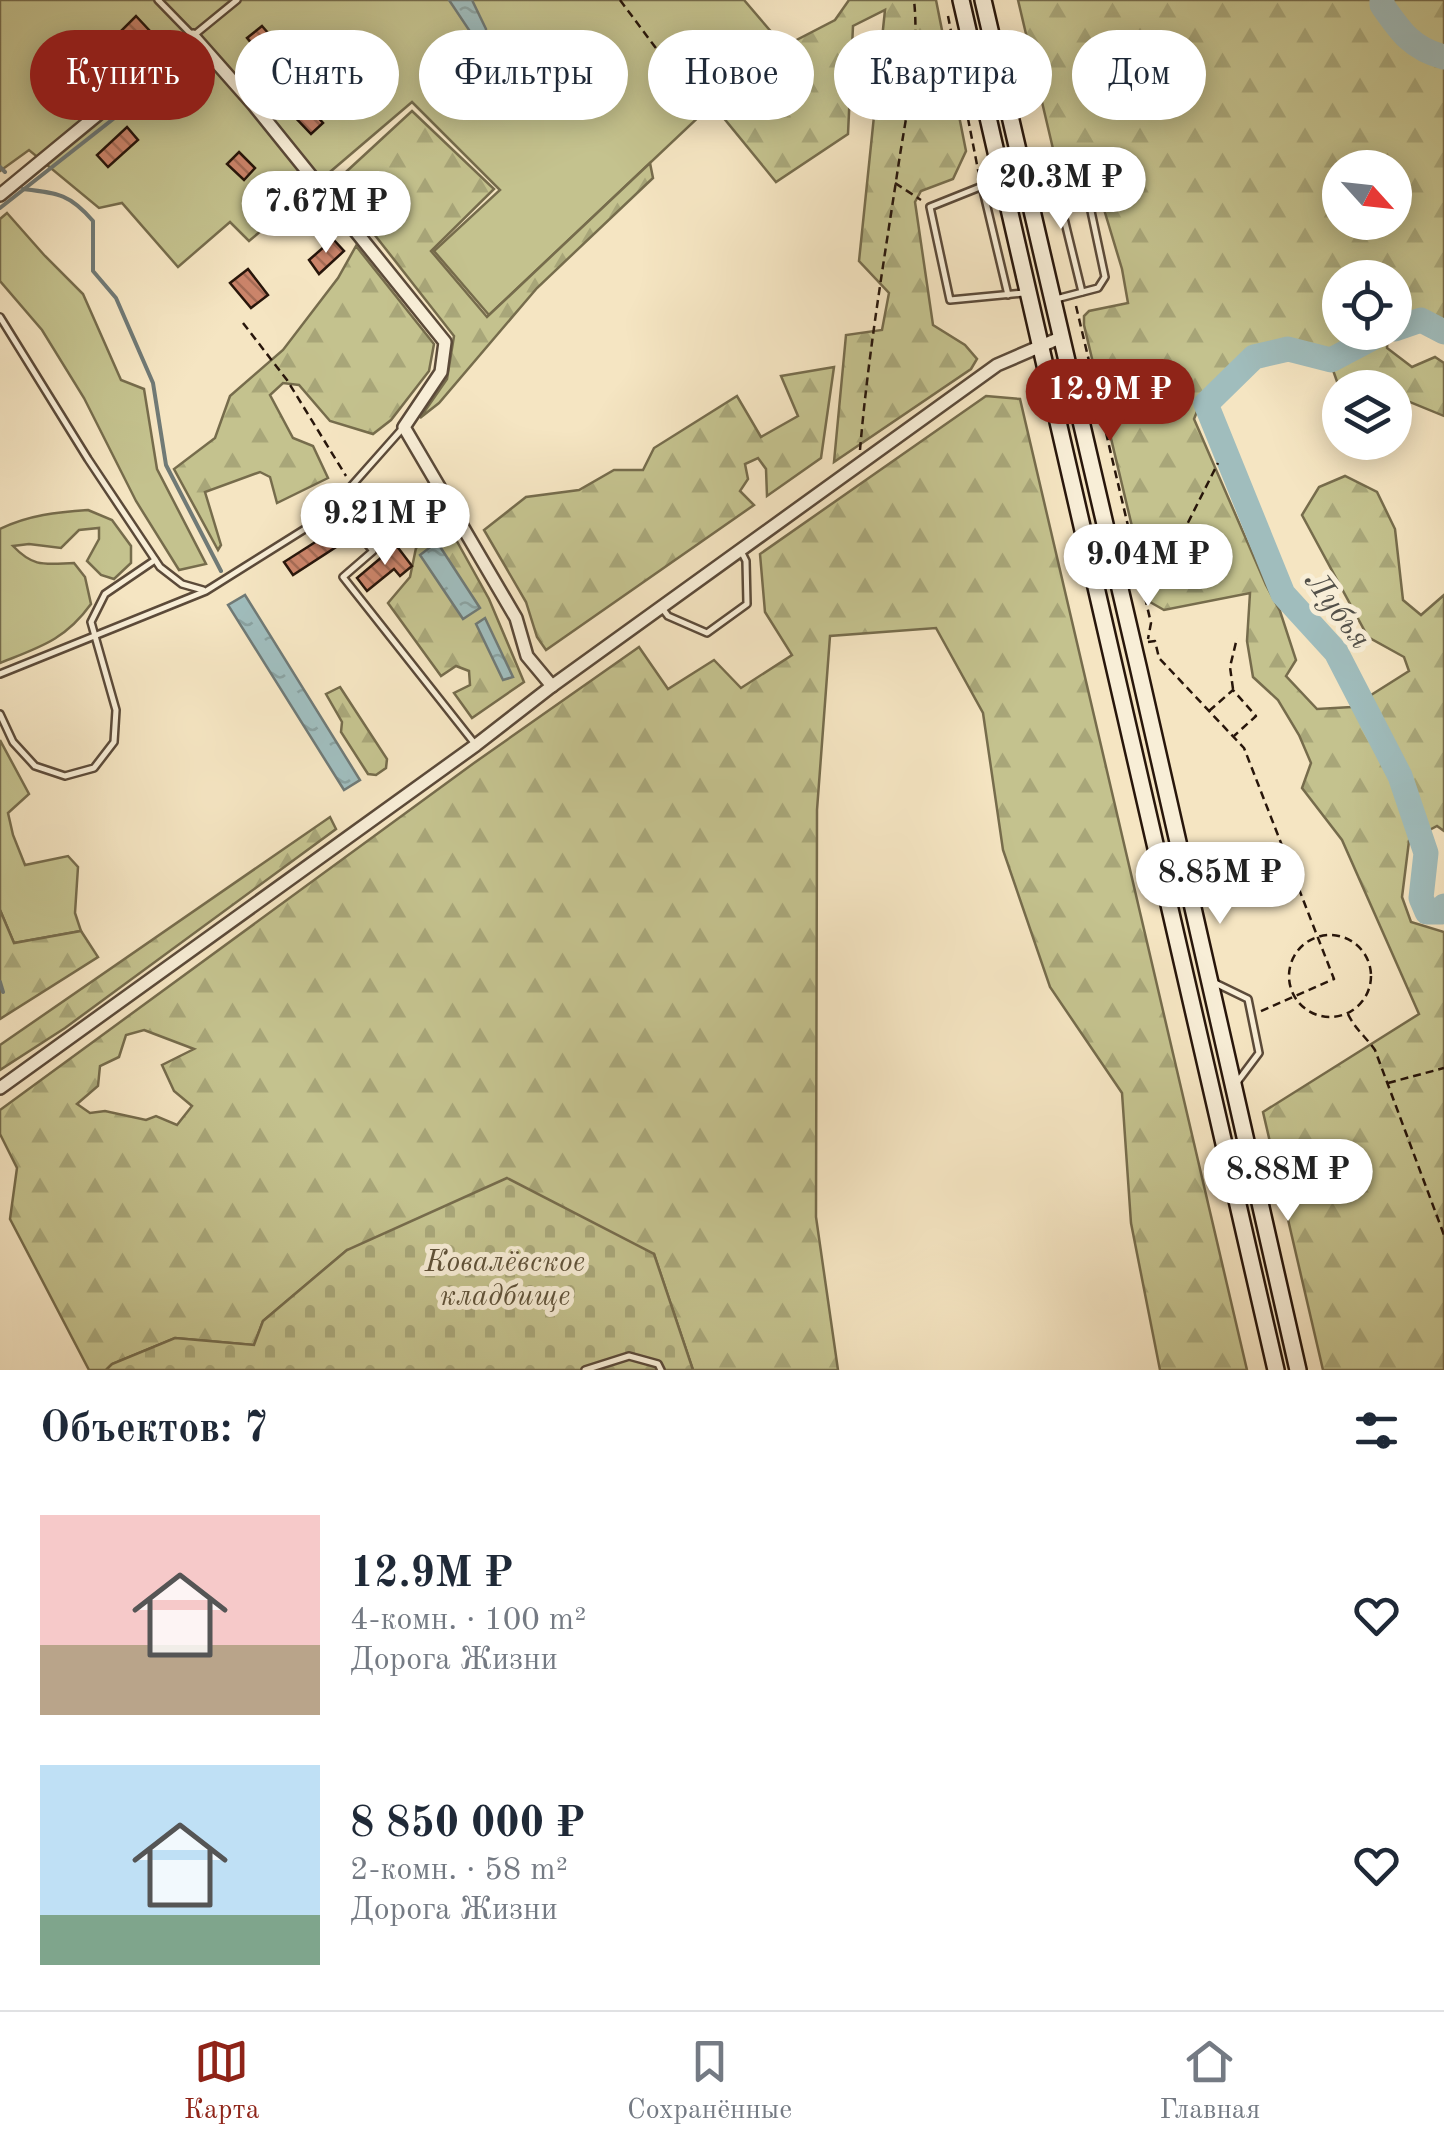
<!DOCTYPE html>
<html lang="ru">
<meta charset="utf-8">
<style>
:root{--surface:#fff;--page:#f2f2f3;--text:#1f2937;--muted:#747a83;--line:#e0e1e3;--accent:#8f2418}
body{margin:0;font-family:"Old Standard TT",serif;background:var(--page);color:var(--text);height:100vh;display:flex;flex-direction:column;font-size:38px;white-space:nowrap}
*{box-sizing:border-box;margin:0}
p{font-size:32px;color:var(--muted)}
.icon{flex:none;width:55px;height:55px;fill:none;stroke:currentColor;stroke-width:2;stroke-linecap:round;stroke-linejoin:round}
.map{position:relative;height:1370px;overflow:hidden}
.side{display:flex;flex-direction:column;background:var(--surface);flex:1}
.side>*{flex:none}
.guide{position:absolute;left:30px;top:30px;width:1385px;height:90px;display:flex;gap:20px}
.needle{width:65px;rotate:117deg}
.buttons{position:absolute;left:1322px;top:150px;display:grid;gap:20px}
.buttons a{display:grid;place-items:center;width:90px;height:90px;border-radius:50%;background:var(--surface);box-shadow:0 5px 25px #0003;font-size:50px}
.price{position:absolute;translate:-50% -85px;padding:0 22px;border-radius:35px;background:#fff;color:#222;font-size:32px;line-height:65px;filter:drop-shadow(0 2px 5px #0008)}
.price::after{content:'';position:absolute;left:50%;top:60px;width:30px;height:22px;margin-left:-15px;background:inherit;clip-path:polygon(0 0,100% 0,50% 100%)}
.price.selected{background:var(--accent);color:#fff}
ul{padding:0;list-style:none}
li{display:flex;align-items:center;gap:30px;height:250px;padding:0 40px}
li span{display:grid;place-items:center;flex:none;width:280px;height:200px;border-radius:0px;color:#555}
li>.icon{margin-inline-start:auto}
span .icon{width:120px;height:120px;fill:#fffc;stroke-width:1}
li b{font-size:42px}
h2{display:flex;justify-content:space-between;align-items:center;height:120px;padding:0 40px;font-size:42px}
.tag{padding:0 35px;border-radius:45px;background:var(--surface);box-shadow:0 5px 25px #0003;font-size:35px;line-height:90px}
.tag.selected{background:var(--accent);color:#fff}
.tab-bar{display:flex;justify-content:space-around;align-items:center;height:140px;border-top:2px solid var(--line);background:var(--surface);font-size:28px;color:var(--muted)}
.tab-bar a{display:grid;justify-items:center;gap:5px}
.tab-bar .selected{color:var(--accent)}
.map>svg:first-child{display:block}
.green{fill:#c4c28e;stroke:#766c4c;stroke-width:2.5}
.forest{fill:url(#forest-firs);stroke:#766c4c;stroke-width:2.5;fill-rule:evenodd}
.cemetery{fill:url(#cemetery-stones);stroke:#766c4c;stroke-width:2.5}
.water{fill:url(#water-ripples);stroke:#707a76;stroke-width:2.5}
.lines{fill:none;stroke-linecap:round;stroke-linejoin:round}
.stream{stroke:#707a76;stroke-width:4}
.river{stroke:#a0bdbd;stroke-width:25}
.building{fill:url(#building-back-hatch);stroke:#28160b;stroke-width:2.5}
.lane-casing{stroke:#5b4a39;stroke-width:10}
.street-casing{stroke:#5b4a39;stroke-width:16}
.secondary-casing{stroke:#28160b;stroke-width:20}
.path{stroke:#28160b;stroke-width:2.5;stroke-dasharray:8 5;stroke-linecap:butt}
.lane{stroke:#f8eed7;stroke-width:5}
.street{stroke:#f8eed7;stroke-width:11}
.secondary{stroke:#f8eed7;stroke-width:15}
.labels{text-anchor:middle;stroke-width:10;stroke-linejoin:round;paint-order:stroke}
.park-label{font-size:30px;font-style:italic;fill:#5f5239;stroke:#f8eed7}
.water-label{font-size:32px;font-style:italic;fill:#525049;stroke:#f8eed7}
</style>
<div class="map">
<svg width="1444" height="1370" viewBox="0 0 1444 1370">
<defs>
<pattern id="forest-firs" width="22" height="20" patternUnits="userSpaceOnUse" patternTransform="scale(2.5)"><rect width="22" height="20" fill="#c4c28e"/><path d="M5 1l3.5 6h-7zM16 11l3.5 6h-7z" fill="#a8a679"/></pattern>
<pattern id="cemetery-stones" width="16" height="16" patternUnits="userSpaceOnUse" patternTransform="scale(2.5)"><rect width="16" height="16" fill="#c4c28e"/><path d="M2 7V4a2 2 0 0 1 4 0v3zM10 15v-3a2 2 0 0 1 4 0v3z" fill="#a8a679"/></pattern>
<pattern id="water-ripples" width="26" height="14" patternUnits="userSpaceOnUse" patternTransform="scale(2.5)"><rect width="26" height="14" fill="#a0bdbd"/><path d="M2 4q2-2 4 0t4 0M15 11q2-2 4 0t4 0" fill="none" stroke="#8aa2a1"/></pattern>
<pattern id="building-back-hatch" width="6" height="6" patternUnits="userSpaceOnUse" patternTransform="scale(2.5)"><rect width="6" height="6" fill="#cb846a"/><path d="M-1 5l2 2M0 0l6 6M5-1l2 2" fill="none" stroke="#a56b55"/></pattern>
</defs>
<rect width="100%" height="100%" fill="#f5e5c2"/>
<filter id="stains"><feTurbulence type="fractalNoise" baseFrequency=".002" numOctaves="4"/><feColorMatrix values="0 0 0 0 .2 0 0 0 0 .09 0 0 0 0 .02 0 0 0 .5 -.17"/></filter>
<radialGradient id="worn" r=".72"><stop offset=".6" stop-color="#630" stop-opacity="0"/><stop offset="1" stop-color="#630" stop-opacity=".3"/></radialGradient>
<g class="green">
<polygon points="0,0 744,0 779,41 489,315 434,251 500,190 412,102 249,241 230,222 178,267 122,203 99,208 29,150 0,171"/>
<polygon points="7,213 45,256 83,294 121,380 144,389 157,469 206,564 179,570 136,501 84,398 42,330 0,281 0,219"/>
<path d="M88,510L112,520L131,546V563L114,579L101,575L87,561L99,539V528L79,530L61,548L29,544L13,546C34,568 45,564 74,563L85,577L91,604C65,640 40,647 0,663V529C28,515 58,512 88,510Z"/>
<polygon points="0,740 29,794 8,813 13,835 25,865 68,856 78,867 75,913 81,931 14,943 0,910"/>
</g>
<g class="forest">
<polygon points="849,0 936,0 966,151 953,179 921,191 915,202 933,325 965,345 977,359 971,369 834,462 846,335 882,330 889,293 859,261 885,10 853,26 848,134 776,182 718,111 783,47 835,20"/>
<path d="M1018,0H1444V324L1424,313L1395,317V278H1340V332L1388,333L1387,348L1412,367L1435,357L1444,363V416L1395,396V388H1340V390L1327,353L1290,341L1252,351L1204,394L1194,419L1266,585L1280,611L1296,660L1286,676L1317,709L1352,707L1409,671L1404,657L1368,637L1302,515L1319,487L1345,476L1377,492L1395,529L1403,600L1421,615L1444,595V831L1437,826L1409,841L1402,897L1411,922L1444,932V1370H1323L1263,1112L1419,1014L1342,840L1302,788L1311,763L1299,735L1278,700L1253,677L1247,641L1250,593L1164,610L1150,602L1084,325V316L1089,311L1128,303L1122,269L1103,206L1106,195L1100,158L1058,170ZM1340,168H1395V222H1340Z"/>
<polygon points="412,111 494,189 431,251 487,317 650,163 653,178 537,288 439,403 420,418 447,379 454,336 334,183"/>
<polygon points="356,246 434,344 429,371 391,420 373,434 330,421 299,385 283,383 270,395 293,438 313,446 328,478 277,503 270,477 260,472 205,492 221,545 218,550 174,469 215,438 230,396 283,350 338,278"/>
<polygon points="834,367 821,458 767,496 766,469 758,458 745,464 748,479 740,491 754,505 546,650 537,637 526,602 484,530 526,497 579,490 614,470 643,470 654,448 737,396 761,437 798,416 781,376"/>
<path d="M986,396L1020,399L1247,1370H1160L1131,1223L1122,1093L1050,987L1003,850L983,713L936,628L830,636L817,810L816,1217L838,1370H693L654,1254L347,1250L263,1321L254,1345L175,1338L112,1364L106,1370H89L10,1219L17,1168L0,1134V1110L474,763L639,647L668,689L714,660L741,688L792,655L765,612L760,554ZM144,1030L194,1049L162,1065L174,1091L192,1106L177,1125L156,1116L146,1120L105,1111L90,1113L77,1104L98,1086L100,1066L119,1057L126,1035Z"/>
<polygon points="449,527 489,599 524,682 472,718 454,693 470,685 469,671 456,666 441,676 388,603 410,577 416,548"/>
<polygon points="340,687 387,759 386,768 376,775 368,774 341,732 342,722 326,694"/>
<polygon points="330,817 336,829 65,1028 0,1070 0,1045"/>
<polygon points="0,910 14,943 81,931 98,957 0,1019"/>
</g>
<polygon class="cemetery" points="507,1178 654,1254 693,1370 106,1370 112,1364 175,1338 254,1345 263,1321 347,1250"/>
<g class="water">
<polygon points="449,0 472,0 486,29 486,44 479,45"/>
<polygon points="437,542 480,608 463,619 420,555"/>
<polygon points="245,595 360,780 344,790 228,605"/>
<polygon points="485,618 513,677 503,680 476,624"/>
</g>
<g class="lines">
<g class="stream">
<polyline points="0,167 5,172"/>
<path d="M23,189C58,193 70,194 93,221V271L116,298L153,383L166,465L221,571"/>
<polyline points="0,208 192,57"/>
<polyline points="0,982 3,992"/>
</g>
<g class="river">
<path d="M1382,0V5C1400,31 1412,49 1444,57"/>
<polyline points="1395,329 1421,320 1444,332"/>
<polyline points="1384,332 1331,360 1288,349 1254,357 1206,404 1283,594 1336,652 1400,776 1426,853 1421,898 1427,912 1441,912 1444,906"/>
</g>
</g>
<g class="building">
<polygon points="136,16 149,30 122,58 108,44"/>
<polygon points="262,26 282,49 267,62 247,38"/>
<polygon points="305,103 323,123 311,134 292,114"/>
<polygon points="127,127 138,140 108,167 97,155"/>
<polygon points="239,152 255,168 244,180 227,164"/>
<polygon points="333,239 344,251 319,274 309,260"/>
<polygon points="248,269 268,295 251,308 230,283"/>
<polygon points="419,498 432,515 398,543 385,526"/>
<polygon points="328,534 336,547 293,575 284,562"/>
<polygon points="396,545 412,566 400,576 394,569 367,591 357,578"/>
</g>
<g class="lines">
<defs>
<g id="lane">
<polyline points="158,0 193,36 237,0"/>
<polyline points="1000,179 930,207 950,300 1023,293"/>
<polyline points="982,186 1008,295"/>
<polyline points="1058,194 1082,292"/>
<polyline points="1034,198 1075,190 1088,197 1105,277 1098,288 1056,299"/>
<polyline points="0,317 88,459 160,567 182,584 203,590"/>
<polyline points="335,505 373,551 343,577 475,744"/>
<polyline points="662,608 668,616 707,633 747,604 746,561 742,553"/>
<polyline points="0,674 206,591 324,517 402,429"/>
<polyline points="0,714 13,742 35,766 65,776 94,768 114,742 116,710 91,622 105,594 155,560"/>
<polyline points="1213,982 1248,999 1259,1053 1238,1081"/>
<polyline points="585,1370 629,1356 658,1364 661,1370"/>
</g>
<g id="street">
<polyline points="0,195 193,36 253,104 445,342 441,372 404,427 516,618 527,656 552,686"/>
<polyline points="0,1088 476,745 552,686 997,365 1062,337"/>
</g>
<g id="secondary">
<polyline points="961,0 1276,1370"/>
<polyline points="983,0 1138,666 1298,1370"/>
</g>
</defs>
<use href="#lane" class="lane-casing"/>
<use href="#street" class="street-casing"/>
<use href="#secondary" class="secondary-casing"/>
<g class="path">
<polyline points="620,0 676,75"/>
<polyline points="948,16 979,175"/>
<polyline points="895,183 921,200"/>
<polyline points="1076,306 1151,623 1148,639"/>
<polyline points="243,323 287,380 346,476"/>
<path d="M860,450C868,355 884,261 898,168C906,113 920,56 914,0"/>
<polyline points="1147,604 1218,463"/>
<polyline points="1148,642 1155,641 1159,658 1244,748 1334,979 1259,1012"/>
<polyline points="1233,689 1230,667 1237,638"/>
<polyline points="1209,711 1233,690 1256,716 1234,736"/>
<circle cx="1330" cy="976" r="41"/>
<path d="M1348,1014C1355,1029 1366,1037 1375,1050L1444,1235"/>
<polyline points="1388,1083 1444,1068"/>
</g>
<use href="#lane" class="lane"/>
<use href="#street" class="street"/>
<use href="#secondary" class="secondary"/>
</g>
<g class="labels">
<g class="park-label">
<text x="505" y="1271">Ковалёвское<tspan x="505" dy="34">кладбище</tspan></text>
</g>
<g class="water-label">
<text transform="translate(1339 609) rotate(53)" y="11">Лубья</text>
</g>
</g>
<rect width="100%" height="100%" filter="url(#stains)"/>
<rect width="100%" height="100%" fill="url(#worn)"/>
</svg>
<div class="buttons">
<a><svg class="needle" viewBox="-14 -14 28 28"><path d="M0-13l5 13h-10z" fill="#e53935"/><path d="M0 13l5-13h-10z" fill="#747a83"/></svg></a>
<a><svg class="icon" aria-label="locate" viewBox="0 0 24 24"><circle cx="12" cy="12" r="6"/><path d="M12 2v4M12 18v4M2 12h4M18 12h4"/></svg></a>
<a><svg class="icon" aria-label="layers" viewBox="0 0 24 24"><path d="M12 4l9 5-9 5-9-5zM3 14l9 5 9-5"/></svg></a>
</div>
<b class="price" style="left:1061px;top:232px">20.3M ₽</b>
<b class="price" style="left:326px;top:256px">7.67M ₽</b>
<b class="price selected" style="left:1110px;top:444px">12.9M ₽</b>
<b class="price" style="left:385px;top:568px">9.21M ₽</b>
<b class="price" style="left:1148px;top:609px">9.04M ₽</b>
<b class="price" style="left:1220px;top:927px">8.85M ₽</b>
<b class="price" style="left:1288px;top:1224px">8.88M ₽</b>
<div class="guide">
<a class="tag selected">Купить</a>
<a class="tag">Снять</a>
<a class="tag">Фильтры</a>
<a class="tag">Новое</a>
<a class="tag">Квартира</a>
<a class="tag">Дом</a>
</div>
</div>
<section class="side">
<h2>Объектов: 7<svg class="icon" aria-label="filters" viewBox="0 0 24 24"><path d="M4 7h16M4 17h16"/><circle cx="9" cy="7" r="2"/><circle cx="15" cy="17" r="2"/></svg></h2>
<ul>
<li><span style="background:linear-gradient(#f6c9c9 65%,#b9a48a 0)"><svg class="icon" aria-label="home" viewBox="0 0 24 24"><path d="M3 11l9-7 9 7M6 9v11h12V9"/></svg></span><div><b>12.9M ₽</b><p>4-комн. · 100 m²</p><p>Дорога Жизни</p></div><svg class="icon" aria-label="heart" viewBox="0 0 24 24"><path d="M12 20l-8-8c-3-5 5-10 8-4 3-6 11-1 8 4z"/></svg></li>
<li><span style="background:linear-gradient(#bfe0f5 75%,#7fa58c 0)"><svg class="icon" aria-label="home" viewBox="0 0 24 24"><path d="M3 11l9-7 9 7M6 9v11h12V9"/></svg></span><div><b>8 850 000 ₽</b><p>2-комн. · 58 m²</p><p>Дорога Жизни</p></div><svg class="icon" aria-label="heart" viewBox="0 0 24 24"><path d="M12 20l-8-8c-3-5 5-10 8-4 3-6 11-1 8 4z"/></svg></li>
</ul>
</section>
<nav class="tab-bar">
<a class="selected"><svg class="icon" aria-label="map" viewBox="0 0 24 24"><path d="M3 6l6-2 6 2 6-2v14l-6 2-6-2-6 2zM9 4v14M15 6v14"/></svg>Карта</a>
<a><svg class="icon" aria-label="saved" viewBox="0 0 24 24"><path d="M7 4h10v16l-5-4-5 4z"/></svg>Сохранённые</a>
<a><svg class="icon" aria-label="home" viewBox="0 0 24 24"><path d="M3 11l9-7 9 7M6 9v11h12V9"/></svg>Главная</a>
</nav>
